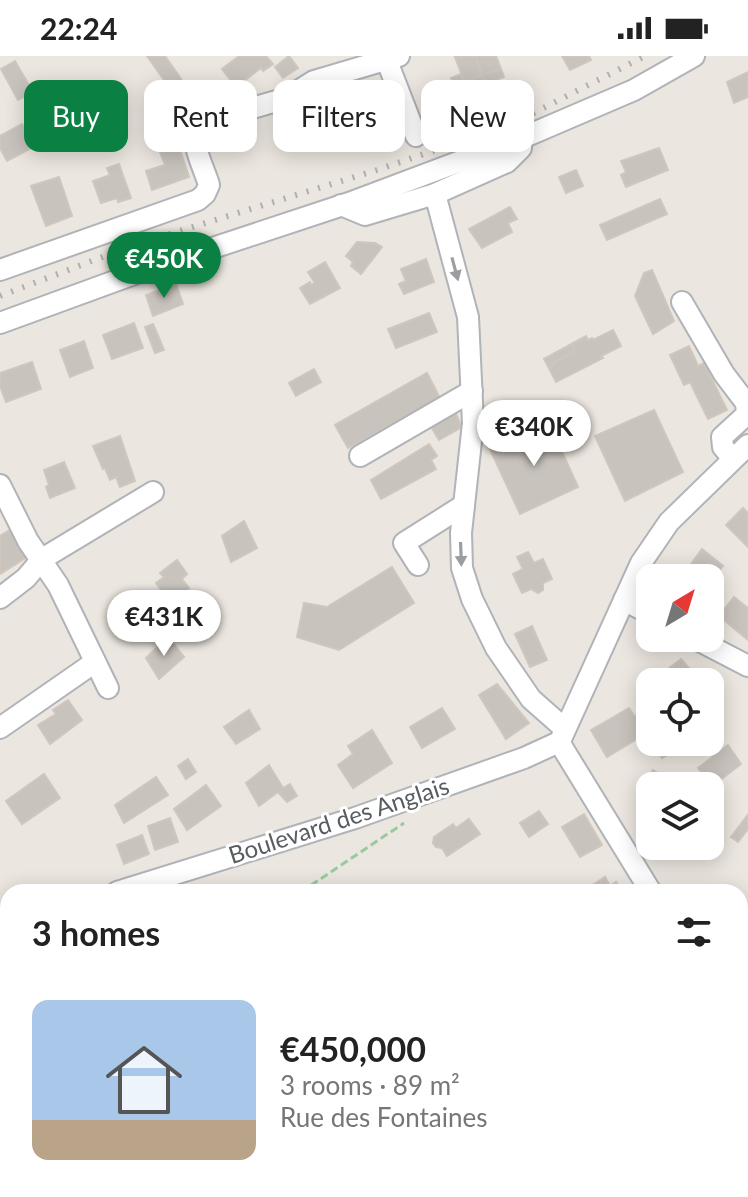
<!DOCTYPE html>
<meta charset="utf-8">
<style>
:root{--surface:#fff;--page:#f6f6f6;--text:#222;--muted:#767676;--accent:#0b8043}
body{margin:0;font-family:Lato,sans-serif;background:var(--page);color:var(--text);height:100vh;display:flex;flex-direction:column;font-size:30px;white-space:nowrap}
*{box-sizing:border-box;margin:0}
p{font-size:26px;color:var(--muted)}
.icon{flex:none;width:44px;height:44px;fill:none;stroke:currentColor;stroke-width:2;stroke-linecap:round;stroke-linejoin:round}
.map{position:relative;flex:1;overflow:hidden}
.side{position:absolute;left:0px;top:828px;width:748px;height:314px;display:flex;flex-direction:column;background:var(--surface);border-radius:24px 24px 0 0;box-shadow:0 4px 20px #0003}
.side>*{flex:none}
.banner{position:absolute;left:24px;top:24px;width:700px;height:72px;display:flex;gap:16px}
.needle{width:52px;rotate:38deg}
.tools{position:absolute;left:636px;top:508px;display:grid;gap:16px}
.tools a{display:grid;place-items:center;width:88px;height:88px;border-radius:16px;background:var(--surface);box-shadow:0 4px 20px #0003;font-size:40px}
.price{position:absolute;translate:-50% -68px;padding:0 18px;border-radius:28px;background:#fff;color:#222;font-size:26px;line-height:52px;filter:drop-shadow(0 2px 4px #0008)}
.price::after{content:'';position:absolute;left:50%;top:48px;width:24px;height:18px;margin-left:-12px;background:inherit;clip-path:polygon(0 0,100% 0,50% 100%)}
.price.current{background:var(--accent);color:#fff}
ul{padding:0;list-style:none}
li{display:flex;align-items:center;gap:24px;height:200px;padding:0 32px}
li span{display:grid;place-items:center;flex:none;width:224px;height:160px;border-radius:16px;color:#555}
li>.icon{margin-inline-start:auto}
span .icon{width:96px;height:96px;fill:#fffc;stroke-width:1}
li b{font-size:34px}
h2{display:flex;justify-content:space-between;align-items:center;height:96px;padding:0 32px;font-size:34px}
.chip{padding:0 28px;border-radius:16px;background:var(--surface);box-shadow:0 4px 20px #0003;font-size:28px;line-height:72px}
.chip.current{background:var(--accent);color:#fff}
.status{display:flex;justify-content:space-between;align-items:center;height:56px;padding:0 40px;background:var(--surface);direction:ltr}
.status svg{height:22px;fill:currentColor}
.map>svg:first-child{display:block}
.building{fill:#c8c3bd;stroke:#cfc7be;stroke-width:2}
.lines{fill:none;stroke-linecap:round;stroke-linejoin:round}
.minor-casing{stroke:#b0b3b7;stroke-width:24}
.path{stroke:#99ca9f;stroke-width:3;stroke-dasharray:8 4;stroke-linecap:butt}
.minor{stroke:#fff;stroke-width:20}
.rail{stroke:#aeafb0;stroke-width:6;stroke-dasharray:2 10;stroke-linecap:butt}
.oneway{fill:#9b9ea0}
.labels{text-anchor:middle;stroke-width:6;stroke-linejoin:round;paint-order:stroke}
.street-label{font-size:24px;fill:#585d60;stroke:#fff}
</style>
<div class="status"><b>22:24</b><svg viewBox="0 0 49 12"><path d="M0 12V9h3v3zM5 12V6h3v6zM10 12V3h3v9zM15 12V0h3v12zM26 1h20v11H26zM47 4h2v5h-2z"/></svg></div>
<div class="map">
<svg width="748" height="1141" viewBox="0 0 748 1141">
<rect width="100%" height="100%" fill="#ebe6df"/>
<g class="building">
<polygon points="147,0 165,0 198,47 186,55"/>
<polygon points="239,0 266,0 273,8 263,15 261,12 236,31 222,13"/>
<polygon points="289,0 298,12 283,22 275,11"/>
<polygon points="475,0 496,0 501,13 482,19"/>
<polygon points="475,0 482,19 464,25 455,1"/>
<polygon points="562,0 589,0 591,4 570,14"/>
<polygon points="15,5 33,36 18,44 1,13"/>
<polygon points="501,13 504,21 485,28 482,19"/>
<polygon points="748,16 748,41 734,47 727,26"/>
<polygon points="461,18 468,36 458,40 451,22"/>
<polygon points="482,19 485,28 479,30 482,39 470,43 464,25"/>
<polygon points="200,27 211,43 201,50 190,34"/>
<polygon points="373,32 382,59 352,69 343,43"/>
<polygon points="451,51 455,61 464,58 468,69 444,77 436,56"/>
<polygon points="22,68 35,90 7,105 0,92 0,80"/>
<polygon points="390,79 393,86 370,95 367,88"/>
<polygon points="177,85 189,121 152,134 146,115 165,109 158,91"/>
<polygon points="659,92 668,114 626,131 621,119 626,116 621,105"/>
<polygon points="119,108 131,142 118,146 117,142 101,147 93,125 110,119 107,112"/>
<polygon points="576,114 583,130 566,137 559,121"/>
<polygon points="59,121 72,160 46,170 31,130"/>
<polygon points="660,143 667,158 607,184 600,169"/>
<polygon points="510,151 517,163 508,167 512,176 482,192 469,173"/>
<polygon points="357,186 375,187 382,191 361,218 351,210 353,206 346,200"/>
<polygon points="426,203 434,226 404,238 399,228 406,225 401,213"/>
<polygon points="325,206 340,232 310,248 300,232 310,226 311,229 315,227 308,216"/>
<polygon points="652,214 674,265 653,278 635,240 644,217"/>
<polygon points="176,228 183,248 153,260 146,239"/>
<polygon points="429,257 437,276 396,292 388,273"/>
<polygon points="134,267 143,292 112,303 103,279"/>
<polygon points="153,268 164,294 155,297 145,271"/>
<polygon points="613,274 621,290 601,300 603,302 556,326 550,314 553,307 574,296 573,287 586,280 588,284 592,282 593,284"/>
<polygon points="84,285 93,312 70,321 60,294"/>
<polygon points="573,287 574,296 553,307 550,314 544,303"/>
<polygon points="689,290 698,310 704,307 727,354 708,363 690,326 684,329 670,299"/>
<polygon points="32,306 41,333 6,346 0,330 0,317"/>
<polygon points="314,313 321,326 296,340 289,327"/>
<polygon points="427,317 440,342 348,392 335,369"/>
<polygon points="654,354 683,416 625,445 595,380"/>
<polygon points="455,356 462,371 439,384 430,369"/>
<polygon points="549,367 578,431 520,458 490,393"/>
<polygon points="120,380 135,425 120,431 116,421 110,424 105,412 103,413 93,390"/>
<polygon points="429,388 437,400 431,404 436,413 381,443 371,424"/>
<polygon points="64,406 75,432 50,442 46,431 49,429 44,414"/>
<polygon points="743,452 748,457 748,491 726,469"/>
<polygon points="244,465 257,492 231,506 222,480"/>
<polygon points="10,474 27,501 0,518 0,480"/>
<polygon points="702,493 723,510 710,525 710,522 681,522"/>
<polygon points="528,496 534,507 543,503 552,523 543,527 543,534 538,537 531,533 522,537 513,518 523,513 517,501"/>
<polygon points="177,504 187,518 182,523 189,532 170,546 156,527 164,521 160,517"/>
<polygon points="392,511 414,547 339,594 297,581 304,547 327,551"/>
<polygon points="734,541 748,552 748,584 719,560"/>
<polygon points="532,570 547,604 530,611 515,578"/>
<polygon points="168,581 184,601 159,623 146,602"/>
<polygon points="681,603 694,618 684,626 657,626 655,623"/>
<polygon points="497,628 529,667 506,683 479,639"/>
<polygon points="68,644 82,664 50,688 38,669 56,658 53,654"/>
<polygon points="442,652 455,673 422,692 410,671"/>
<polygon points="629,652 635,661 638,658 644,667 640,669 645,678 607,701 591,674"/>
<polygon points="249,654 260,673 236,688 224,671"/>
<polygon points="372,674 392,707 353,732 338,709 353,698 348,690"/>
<polygon points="659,686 666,686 672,696 662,702 655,688"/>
<polygon points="728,689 741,708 712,730 698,712"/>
<polygon points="188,703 196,716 186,723 178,710"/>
<polygon points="269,709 283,732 290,728 297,740 287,746 278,736 259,750 246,727"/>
<polygon points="653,714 679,730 650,730 650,754 638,745 648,732 643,729"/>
<polygon points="44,718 60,742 22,768 6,745"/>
<polygon points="156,721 168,739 124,767 115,749"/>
<polygon points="206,729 221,750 187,774 174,753"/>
<polygon points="539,755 548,768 529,781 520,767"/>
<polygon points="584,758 602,789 580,801 562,771"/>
<polygon points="747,760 748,773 738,786 731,781"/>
<polygon points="170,762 178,786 155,794 148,770"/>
<polygon points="469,763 480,778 447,800 442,792 436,791 433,787 434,781 453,768 456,772"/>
<polygon points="142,779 149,798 124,808 117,789"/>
<polygon points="605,821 610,830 616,826 622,836 595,836 591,830"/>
<polygon points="3,916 8,922 8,937 0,941 0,918"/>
<polygon points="187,1134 215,1134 211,1141 183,1141"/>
<polygon points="656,1134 673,1134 677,1141 646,1141"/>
</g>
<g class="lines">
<defs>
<g id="minor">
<polyline points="385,0 416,80"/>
<polyline points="435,138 468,261 473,367 461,477 462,512 472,543 496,592 531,643 565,673"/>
<polyline points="341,149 365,159 435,138 507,106 521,92 522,82"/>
<path d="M0,214L198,144L205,138L209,129C204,111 187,83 200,67L287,42L314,25L399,0"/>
<polyline points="682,246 724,318 746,347 747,358 722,381 723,391 732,402"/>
<polyline points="0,267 137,217 349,147 522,82 634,34 694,0"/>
<polyline points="360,400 472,335"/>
<polyline points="0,429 28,485 58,529 108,632"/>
<polyline points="418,509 404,487 464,449"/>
<polyline points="0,542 26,522 42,503 153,436"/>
<polyline points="624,544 650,558"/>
<polyline points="694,582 748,610"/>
<polyline points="0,672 95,606"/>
<polyline points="560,685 641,507 669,466 748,389"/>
<polyline points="559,686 651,836"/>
<polyline points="117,836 355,762 524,702 559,686"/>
<polyline points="0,874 8,871"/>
<polyline points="740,912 748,907"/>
<polyline points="740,992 748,1006"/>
<polyline points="88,1141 98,1134"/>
<polyline points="458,1141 469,1134"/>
<polyline points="728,1141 748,1130"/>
</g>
</defs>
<use href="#minor" class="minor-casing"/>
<g class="path">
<polyline points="301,836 404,767"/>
<polyline points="740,1072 748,1067"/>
<polyline points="635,1141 646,1134"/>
</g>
<use href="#minor" class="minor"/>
<polyline class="rail" points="0,240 131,190 377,114 512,68 645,0"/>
</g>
<defs><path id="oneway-solid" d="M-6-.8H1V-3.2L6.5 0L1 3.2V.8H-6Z" transform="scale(2)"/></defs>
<g class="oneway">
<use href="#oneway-solid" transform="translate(455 213) rotate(75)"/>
<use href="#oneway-solid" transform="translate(461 498) rotate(88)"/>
</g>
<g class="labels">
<g class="street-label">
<text transform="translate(339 765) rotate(-18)" y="8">Boulevard des Anglais</text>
</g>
</g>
</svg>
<div class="tools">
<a><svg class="needle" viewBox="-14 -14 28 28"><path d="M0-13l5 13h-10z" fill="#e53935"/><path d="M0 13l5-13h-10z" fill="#767676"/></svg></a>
<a><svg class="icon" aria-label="locate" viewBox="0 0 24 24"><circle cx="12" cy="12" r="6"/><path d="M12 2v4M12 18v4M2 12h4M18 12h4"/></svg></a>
<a><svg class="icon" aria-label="layers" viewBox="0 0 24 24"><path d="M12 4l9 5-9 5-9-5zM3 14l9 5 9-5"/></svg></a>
</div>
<b class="price current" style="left:164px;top:244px">€450K</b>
<b class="price" style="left:534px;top:412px">€340K</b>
<b class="price" style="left:164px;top:602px">€431K</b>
<div class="banner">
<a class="chip current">Buy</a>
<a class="chip">Rent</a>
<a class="chip">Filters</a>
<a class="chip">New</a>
</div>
<section class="side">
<h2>3 homes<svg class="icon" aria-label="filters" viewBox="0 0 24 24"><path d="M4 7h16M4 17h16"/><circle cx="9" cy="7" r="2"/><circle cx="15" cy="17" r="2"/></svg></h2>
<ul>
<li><span style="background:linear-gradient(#a9c7e8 75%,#b9a48a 0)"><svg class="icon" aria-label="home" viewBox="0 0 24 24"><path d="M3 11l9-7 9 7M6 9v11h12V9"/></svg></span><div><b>€450,000</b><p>3 rooms · 89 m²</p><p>Rue des Fontaines</p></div></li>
</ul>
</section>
</div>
